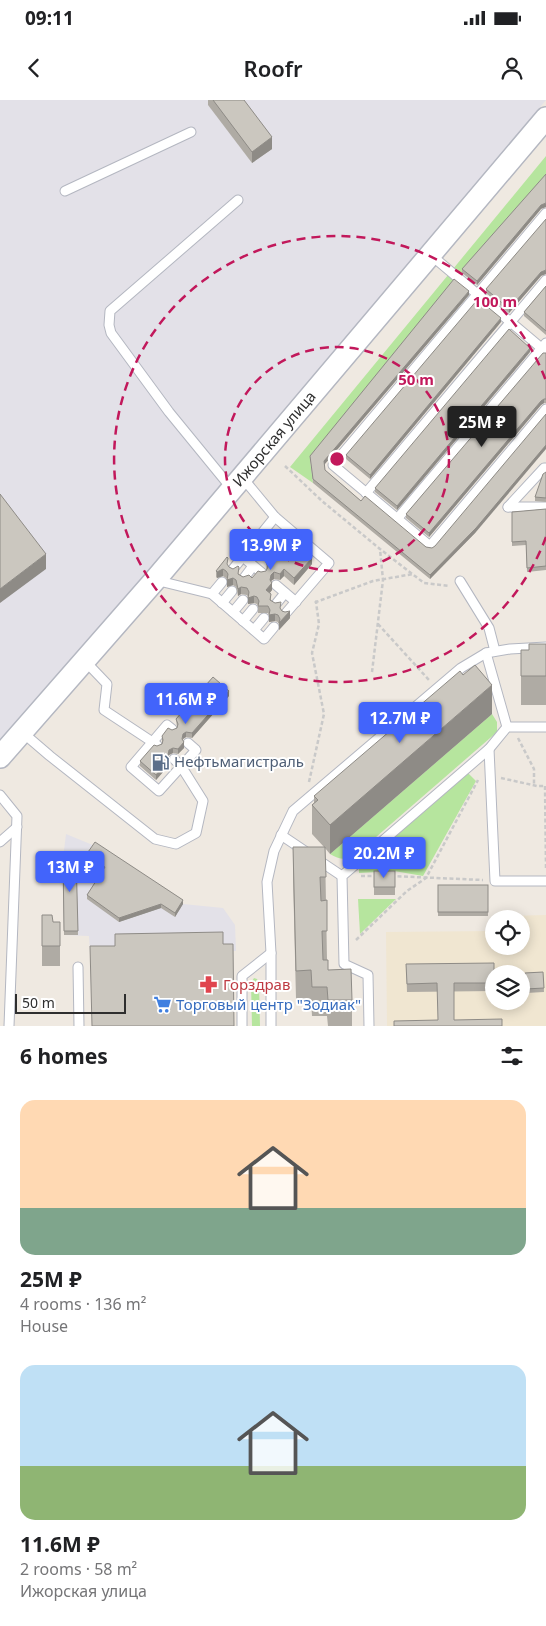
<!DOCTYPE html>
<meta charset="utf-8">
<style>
:root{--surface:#fff;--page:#f2f2f2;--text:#202124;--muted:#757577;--accent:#4264fb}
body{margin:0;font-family:"Noto Sans",sans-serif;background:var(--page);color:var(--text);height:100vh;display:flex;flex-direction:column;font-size:19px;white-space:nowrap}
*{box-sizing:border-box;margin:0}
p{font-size:16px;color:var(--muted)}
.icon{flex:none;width:28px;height:28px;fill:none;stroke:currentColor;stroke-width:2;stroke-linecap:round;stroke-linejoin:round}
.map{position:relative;height:926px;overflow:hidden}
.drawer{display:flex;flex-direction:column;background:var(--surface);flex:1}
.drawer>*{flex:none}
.fabs{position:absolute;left:485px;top:810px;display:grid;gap:10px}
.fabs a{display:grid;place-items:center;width:45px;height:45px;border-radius:50%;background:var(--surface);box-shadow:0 2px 12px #0003;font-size:25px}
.scale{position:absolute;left:15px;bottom:12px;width:111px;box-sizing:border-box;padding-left:5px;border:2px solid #2e2e2e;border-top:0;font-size:14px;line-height:18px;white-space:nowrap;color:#2e2e2e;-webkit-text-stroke:4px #fff;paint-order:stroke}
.price{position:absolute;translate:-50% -42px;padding:0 11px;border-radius:5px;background:var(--accent);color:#fff;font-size:16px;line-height:32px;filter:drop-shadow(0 1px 2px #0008)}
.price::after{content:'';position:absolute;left:50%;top:30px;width:15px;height:11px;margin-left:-8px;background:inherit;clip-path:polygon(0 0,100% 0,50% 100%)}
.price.current{background:#222;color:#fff}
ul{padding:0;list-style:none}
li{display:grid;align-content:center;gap:10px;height:265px;padding:0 20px}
li span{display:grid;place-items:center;height:155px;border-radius:15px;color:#555}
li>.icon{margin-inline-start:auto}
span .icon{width:90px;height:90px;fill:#fffc;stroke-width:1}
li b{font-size:21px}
h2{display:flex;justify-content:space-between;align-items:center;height:60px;padding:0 20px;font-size:21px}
.status{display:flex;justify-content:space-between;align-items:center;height:35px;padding:0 25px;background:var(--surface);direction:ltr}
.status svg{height:14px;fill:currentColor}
header{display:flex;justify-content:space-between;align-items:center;height:65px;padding:0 20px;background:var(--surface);font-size:22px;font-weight:600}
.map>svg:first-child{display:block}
.industrial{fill:#e3e1e8}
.education{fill:#f0e6d1;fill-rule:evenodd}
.green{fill:#b6e59e}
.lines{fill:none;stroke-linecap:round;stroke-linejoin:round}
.service-casing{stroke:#b4b7c1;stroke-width:11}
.tertiary-casing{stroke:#b4b7c1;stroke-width:24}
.path{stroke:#c9c9c9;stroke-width:2.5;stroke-dasharray:4 2.5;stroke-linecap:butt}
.service{stroke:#fff;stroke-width:9}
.tertiary{stroke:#fff;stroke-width:21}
.wall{fill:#afaba4}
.shaded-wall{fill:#8e8b86}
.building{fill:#cbc7bf;stroke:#8e8b86}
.ring{fill:none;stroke:#c2185b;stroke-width:2.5;stroke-dasharray:9 6}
.labels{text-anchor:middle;stroke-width:4;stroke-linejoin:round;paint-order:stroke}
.street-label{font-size:15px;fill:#2e2e2e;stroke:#fff}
.service-label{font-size:15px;fill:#4e5e75;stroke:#fff;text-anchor:start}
.health-label{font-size:15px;fill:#be3a42;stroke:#fff;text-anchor:start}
.shop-label{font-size:15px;fill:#366cbe;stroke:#fff;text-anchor:start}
.centre{fill:#c2185b;stroke:#fff;stroke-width:2.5}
.ring-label{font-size:15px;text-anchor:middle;font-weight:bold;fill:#c2185b;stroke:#fff;stroke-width:4;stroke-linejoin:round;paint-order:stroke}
</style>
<div class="status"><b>09:11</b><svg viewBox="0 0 49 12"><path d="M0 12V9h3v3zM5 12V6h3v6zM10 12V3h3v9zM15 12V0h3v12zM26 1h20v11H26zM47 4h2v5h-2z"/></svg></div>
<header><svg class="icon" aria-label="back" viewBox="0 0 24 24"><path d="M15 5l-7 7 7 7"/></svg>Roofr<svg class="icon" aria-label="person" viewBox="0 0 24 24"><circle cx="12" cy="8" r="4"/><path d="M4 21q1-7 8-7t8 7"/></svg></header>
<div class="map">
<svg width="546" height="926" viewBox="0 0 546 926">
<rect width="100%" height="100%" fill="#efe9e1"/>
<g class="industrial">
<polygon points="0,0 546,0 496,62 198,415 0,644"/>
<polygon points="66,734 95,746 183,804 223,808 235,825 236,851 90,853 89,836 64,835 63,759"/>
</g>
<path class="education" d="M546,815V926H387L386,832L494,831V846H521V819H507L508,816ZM494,874H521V901H494Z"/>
<g class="green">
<polygon points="546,56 546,78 464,171 310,360 313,383 290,367"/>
<path d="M492,614L497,622V632L353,757C344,760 338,759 330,754Z"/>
<polygon points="467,672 476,681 423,776 394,771 359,773 359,766"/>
<polygon points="358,799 396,799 360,834"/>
<polygon points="254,878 257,879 259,883 260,926 252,926 251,883"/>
</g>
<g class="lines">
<defs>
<g id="service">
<polyline points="65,91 191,32"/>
<polyline points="546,113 333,365 430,446 546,309"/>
<polyline points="431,155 545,251"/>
<polyline points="242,377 275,417 329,463 286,513"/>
<polyline points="232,389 169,312 111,233 109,225 110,211 238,100"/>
<polyline points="366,393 546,180"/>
<polyline points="508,407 544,368 546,368"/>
<polyline points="508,407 546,407"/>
<polyline points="397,419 546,243"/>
<polyline points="243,457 262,473"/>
<polyline points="233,469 275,417"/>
<polyline points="244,478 253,466"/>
<polyline points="155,480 212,494 264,539 274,527"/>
<polyline points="460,481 489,528 495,551"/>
<polyline points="276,485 296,502"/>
<polyline points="212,494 222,482"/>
<polyline points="222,503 232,491"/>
<polyline points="276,504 285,493"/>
<polyline points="233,512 243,500"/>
<polyline points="243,521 253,509"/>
<polyline points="254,530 264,518"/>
<polyline points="486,553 507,627"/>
<polyline points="85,561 107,584 104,610 157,645"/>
<polyline points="172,629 167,625 131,667 159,691 196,650 188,643"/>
<polyline points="22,632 50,656 155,739 176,744 196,733 203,701 181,666 174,659"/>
<polyline points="489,649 495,781 546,781"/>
<polyline points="0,695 17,716 9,926"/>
<polyline points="281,735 342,776"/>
<polyline points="0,742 17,727"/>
<polyline points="78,867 79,926"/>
<polyline points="242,926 242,876 271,853"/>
<polyline points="271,926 271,853 267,782 274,751 293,711 461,568 486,553 510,549 546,547"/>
<polyline points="369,926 368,875 344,864 342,776 489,649 507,627 546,627"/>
</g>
<g id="tertiary">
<path id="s1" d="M0,657L155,480L546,18"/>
</g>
</defs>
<use href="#service" class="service-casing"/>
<use href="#tertiary" class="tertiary-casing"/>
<g class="path">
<polyline points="285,366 322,401 380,449 424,483 450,486"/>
<polyline points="315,501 316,502 373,481 413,474"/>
<polyline points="378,524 429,580"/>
<polyline points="372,572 383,480 380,449"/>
<polyline points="518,638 534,669 534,685"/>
<polyline points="501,678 537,686 545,686"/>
<polyline points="309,682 324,614 312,553 319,524 316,502"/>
<polyline points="545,686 546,769"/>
<polyline points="361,776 376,776"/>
<polyline points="391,776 483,780"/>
<polyline points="356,840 407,791 426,778 478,680"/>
</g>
<use href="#service" class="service"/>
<use href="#tertiary" class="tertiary"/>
</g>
<g class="wall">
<polygon points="208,0 244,0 272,49 252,63 208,5"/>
<polygon points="541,109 477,185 462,173 462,169"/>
<polygon points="541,176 509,213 486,193 486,189"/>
<polygon points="546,186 546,235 524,216 524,212"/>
<polygon points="469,195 324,365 325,370 361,401 426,447 432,448 476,432 430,479 313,383 310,356"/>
<polygon points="501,222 370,379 346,359 346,355"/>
<polygon points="530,252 397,410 375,392 375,388"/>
<polygon points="546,253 546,303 544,303 541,305 429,437 406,418 406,414"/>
<polygon points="546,372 546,402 535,401 535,397"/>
<polygon points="546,409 546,470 527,472 526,445 512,446 512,412"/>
<polygon points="263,451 312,464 294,485 284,476 280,480 274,479 271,481 272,490 270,493 271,500 290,518 279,530 279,525 278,522 275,521 269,522 269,515 268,513 258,513 258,506 257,504 254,503 248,504 248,497 247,495 241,494 238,496 236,487 233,485 227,487 227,479 226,478 223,476 217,478 216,477 216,471 228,466 243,477 252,478 261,472 266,471 267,461 263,458"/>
<polygon points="546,544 546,605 521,605 521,550 529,550"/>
<polygon points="229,596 192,638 186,637 183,639 184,648 178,654 173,653 169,655 170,664 156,680 140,666 140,661 157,646 162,644 162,636 177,628 176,619"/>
<polygon points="492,614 330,754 325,748 327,860 323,860 328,870 352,900 352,926 328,926 327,916 312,916 311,899 296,899 293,776 293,747 324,747 312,734 312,705 314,703 314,696"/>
<polygon points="63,755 76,755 78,835 64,835"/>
<polygon points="86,755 183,804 175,817 161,808 119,822 87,799 87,795 104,770 86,759"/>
<rect x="374" y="771" width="21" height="24"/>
<rect x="438" y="785" width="50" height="31"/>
<polygon points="42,815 53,822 60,822 60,866 42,866"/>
<polygon points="406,864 494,874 494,891 407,892"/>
<polygon points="543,872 544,892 526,893 525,873"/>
</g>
<g class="shaded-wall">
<polygon points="272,37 272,49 252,63 252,52"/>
<polygon points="546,103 546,107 541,109 477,185 477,181 541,105"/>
<polygon points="546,170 546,174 541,176 509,213 509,209 541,172"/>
<polygon points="469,191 469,195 324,365 324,361"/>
<polygon points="501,218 501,222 370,379 370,375"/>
<polygon points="530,248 530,252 397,410 397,406"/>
<polygon points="544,299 544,303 541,305 429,437 429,433 541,301"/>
<polygon points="546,345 546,349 476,432 430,479 430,475"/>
<polygon points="46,454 46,469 0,503 0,489"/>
<polygon points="312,458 312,464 294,485 294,478"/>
<polygon points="223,469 223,476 217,478 217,472"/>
<polygon points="284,469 284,476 280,480 280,474"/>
<polygon points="274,472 274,479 271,481 272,483 272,490 266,497 266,490 271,475"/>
<polygon points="233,478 233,485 227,487 227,480"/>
<polygon points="241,487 241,494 238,496 238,489"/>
<polygon points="254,496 254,503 248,504 248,498"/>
<polygon points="290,511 290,518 279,530 279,523"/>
<polygon points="275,514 275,521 269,522 269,515"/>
<polygon points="492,585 492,614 330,754 330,725"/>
<polygon points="229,591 229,596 192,638 192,633"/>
<polygon points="186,632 186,637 183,639 182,645 183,634"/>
<polygon points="184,642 184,648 178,654 178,649"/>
<polygon points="173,648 173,653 169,655 168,660 168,655 169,650"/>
<polygon points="170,658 170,664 156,680 156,675"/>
<polygon points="183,800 183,804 175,817 175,813"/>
<polygon points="161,804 161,808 119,822 119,818"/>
</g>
<g class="building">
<polygon points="213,0 244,0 272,37 252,52"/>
<polygon points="546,74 546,103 541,105 477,181 462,169"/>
<polygon points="546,119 546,170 541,172 509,209 486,189"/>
<polygon points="454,179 469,191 324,361 325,370 361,401 365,396 426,447 432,448 435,446 546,314 546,345 476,428 430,475 313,379 310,356"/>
<polygon points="546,186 546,231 524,212"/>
<polygon points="478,199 501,218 370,375 346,355"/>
<polygon points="509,229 530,248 397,406 375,388"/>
<polygon points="543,253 546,253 546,299 544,299 541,301 429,433 406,414"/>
<polygon points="546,372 546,398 535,397 543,374"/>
<polygon points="0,394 46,454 0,489"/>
<polygon points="546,409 546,466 527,468 526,441 512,442 512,412"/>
<polygon points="280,431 312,458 294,478 284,469 280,474 274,472 271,475 270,480 272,483 266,490 271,494 270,500 275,503 281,502 280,508 282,511 285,512 290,511 279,523 280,519 278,515 275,514 269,515 270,510 268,506 258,506 259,501 257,497 254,496 248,498 249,492 247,488 241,487 238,489 236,480 233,478 227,480 228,474 226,471 223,469 217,472 216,471 227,457 228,458 227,464 229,467 233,469 238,466 239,467 238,474 243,477 249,475 252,478 258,471 261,472 266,471 268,467 266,462 270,457 263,451"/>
<polygon points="529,544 546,544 546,576 521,576 521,550 529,550"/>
<polygon points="475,565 492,585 330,725 312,705 318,700 314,696 460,571 463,575"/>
<polygon points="213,577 229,591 192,633 186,632 183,634 182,639 184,642 178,649 173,648 169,650 168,655 170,658 156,675 140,661 154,645 157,646 162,644 163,640 162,636 168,628 172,630 177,628 178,624 176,619"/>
<polygon points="95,742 183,800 175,813 161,804 119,818 87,795 105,767 86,755"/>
<polygon points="293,747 325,747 326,777 320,777 321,801 327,800 327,831 322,831 323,860 328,860 328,870 351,869 352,900 328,900 327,887 312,887 311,870 296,871"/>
<polygon points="63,755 76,755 78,831 64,831"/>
<rect x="374" y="771" width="21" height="16"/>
<rect x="438" y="785" width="50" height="27"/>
<polygon points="42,815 52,815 53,822 60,822 60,846 42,846"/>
<polygon points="223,832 223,844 233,844 234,926 92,926 90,846 115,846 115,834"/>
<polygon points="494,863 494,883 454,883 454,920 502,919 502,926 394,926 394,921 438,920 437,883 407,884 406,864"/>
<polygon points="543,872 544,888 526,889 525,873"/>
</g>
<g class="ring">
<circle cx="337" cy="359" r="112"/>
<path d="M546 437A223 223 0 1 1 546 281"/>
</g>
<defs>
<symbol id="fuel-bare" viewBox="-9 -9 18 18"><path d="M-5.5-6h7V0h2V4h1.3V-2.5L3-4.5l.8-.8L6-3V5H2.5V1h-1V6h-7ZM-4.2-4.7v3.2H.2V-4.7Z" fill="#5c6f8a" stroke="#fff" stroke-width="2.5" paint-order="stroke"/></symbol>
<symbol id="pharmacy-bare" viewBox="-9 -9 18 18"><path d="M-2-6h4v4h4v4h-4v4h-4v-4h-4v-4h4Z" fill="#e0444e" stroke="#fff" stroke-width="2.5" paint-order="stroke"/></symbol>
<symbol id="supermarket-bare" viewBox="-9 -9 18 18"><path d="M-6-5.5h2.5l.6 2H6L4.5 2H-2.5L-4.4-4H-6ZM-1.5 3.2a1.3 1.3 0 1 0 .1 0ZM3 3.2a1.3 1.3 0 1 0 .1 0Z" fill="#3f7fe0" stroke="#fff" stroke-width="2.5" paint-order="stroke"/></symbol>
</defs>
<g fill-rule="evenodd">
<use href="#fuel-bare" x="148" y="650" width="25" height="25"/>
<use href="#pharmacy-bare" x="196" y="872" width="25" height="25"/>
<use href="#supermarket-bare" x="150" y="892" width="25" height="25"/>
</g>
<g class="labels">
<g class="street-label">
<text dy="5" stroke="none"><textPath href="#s1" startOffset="420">Ижорская улица</textPath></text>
</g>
<g class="service-label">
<text x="174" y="667">Нефтьмагистраль</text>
</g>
<g class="health-label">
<text x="223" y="890">Горздрав</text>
</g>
<g class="shop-label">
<text x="176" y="910">Торговый центр "Зодиак"</text>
</g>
</g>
<circle cx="337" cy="359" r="8" class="centre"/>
<g class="ring-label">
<text x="495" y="207">100 m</text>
<text x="416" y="285">50 m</text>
</g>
</svg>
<div class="fabs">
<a><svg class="icon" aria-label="locate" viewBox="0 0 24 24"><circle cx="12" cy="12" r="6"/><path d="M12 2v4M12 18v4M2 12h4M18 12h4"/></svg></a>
<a><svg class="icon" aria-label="layers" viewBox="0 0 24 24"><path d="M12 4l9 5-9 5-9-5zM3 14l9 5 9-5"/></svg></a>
</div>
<div class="scale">50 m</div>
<b class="price current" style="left:482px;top:348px">25M ₽</b>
<b class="price" style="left:271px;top:471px">13.9M ₽</b>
<b class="price" style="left:186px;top:625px">11.6M ₽</b>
<b class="price" style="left:400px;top:644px">12.7M ₽</b>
<b class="price" style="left:384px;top:779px">20.2M ₽</b>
<b class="price" style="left:70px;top:793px">13M ₽</b>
</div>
<section class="drawer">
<h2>6 homes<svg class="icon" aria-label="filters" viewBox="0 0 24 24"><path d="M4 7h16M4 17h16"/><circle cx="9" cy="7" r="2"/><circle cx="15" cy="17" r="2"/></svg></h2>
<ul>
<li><span style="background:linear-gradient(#ffd9b3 70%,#7fa58c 0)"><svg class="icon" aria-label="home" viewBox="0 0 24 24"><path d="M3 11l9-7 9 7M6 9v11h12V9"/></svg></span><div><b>25M ₽</b><p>4 rooms · 136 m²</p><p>House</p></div></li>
<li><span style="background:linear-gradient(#bfe0f5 65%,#8fb573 0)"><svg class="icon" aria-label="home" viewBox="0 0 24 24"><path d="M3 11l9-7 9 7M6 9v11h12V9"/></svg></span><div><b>11.6M ₽</b><p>2 rooms · 58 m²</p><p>Ижорская улица</p></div></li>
</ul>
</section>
